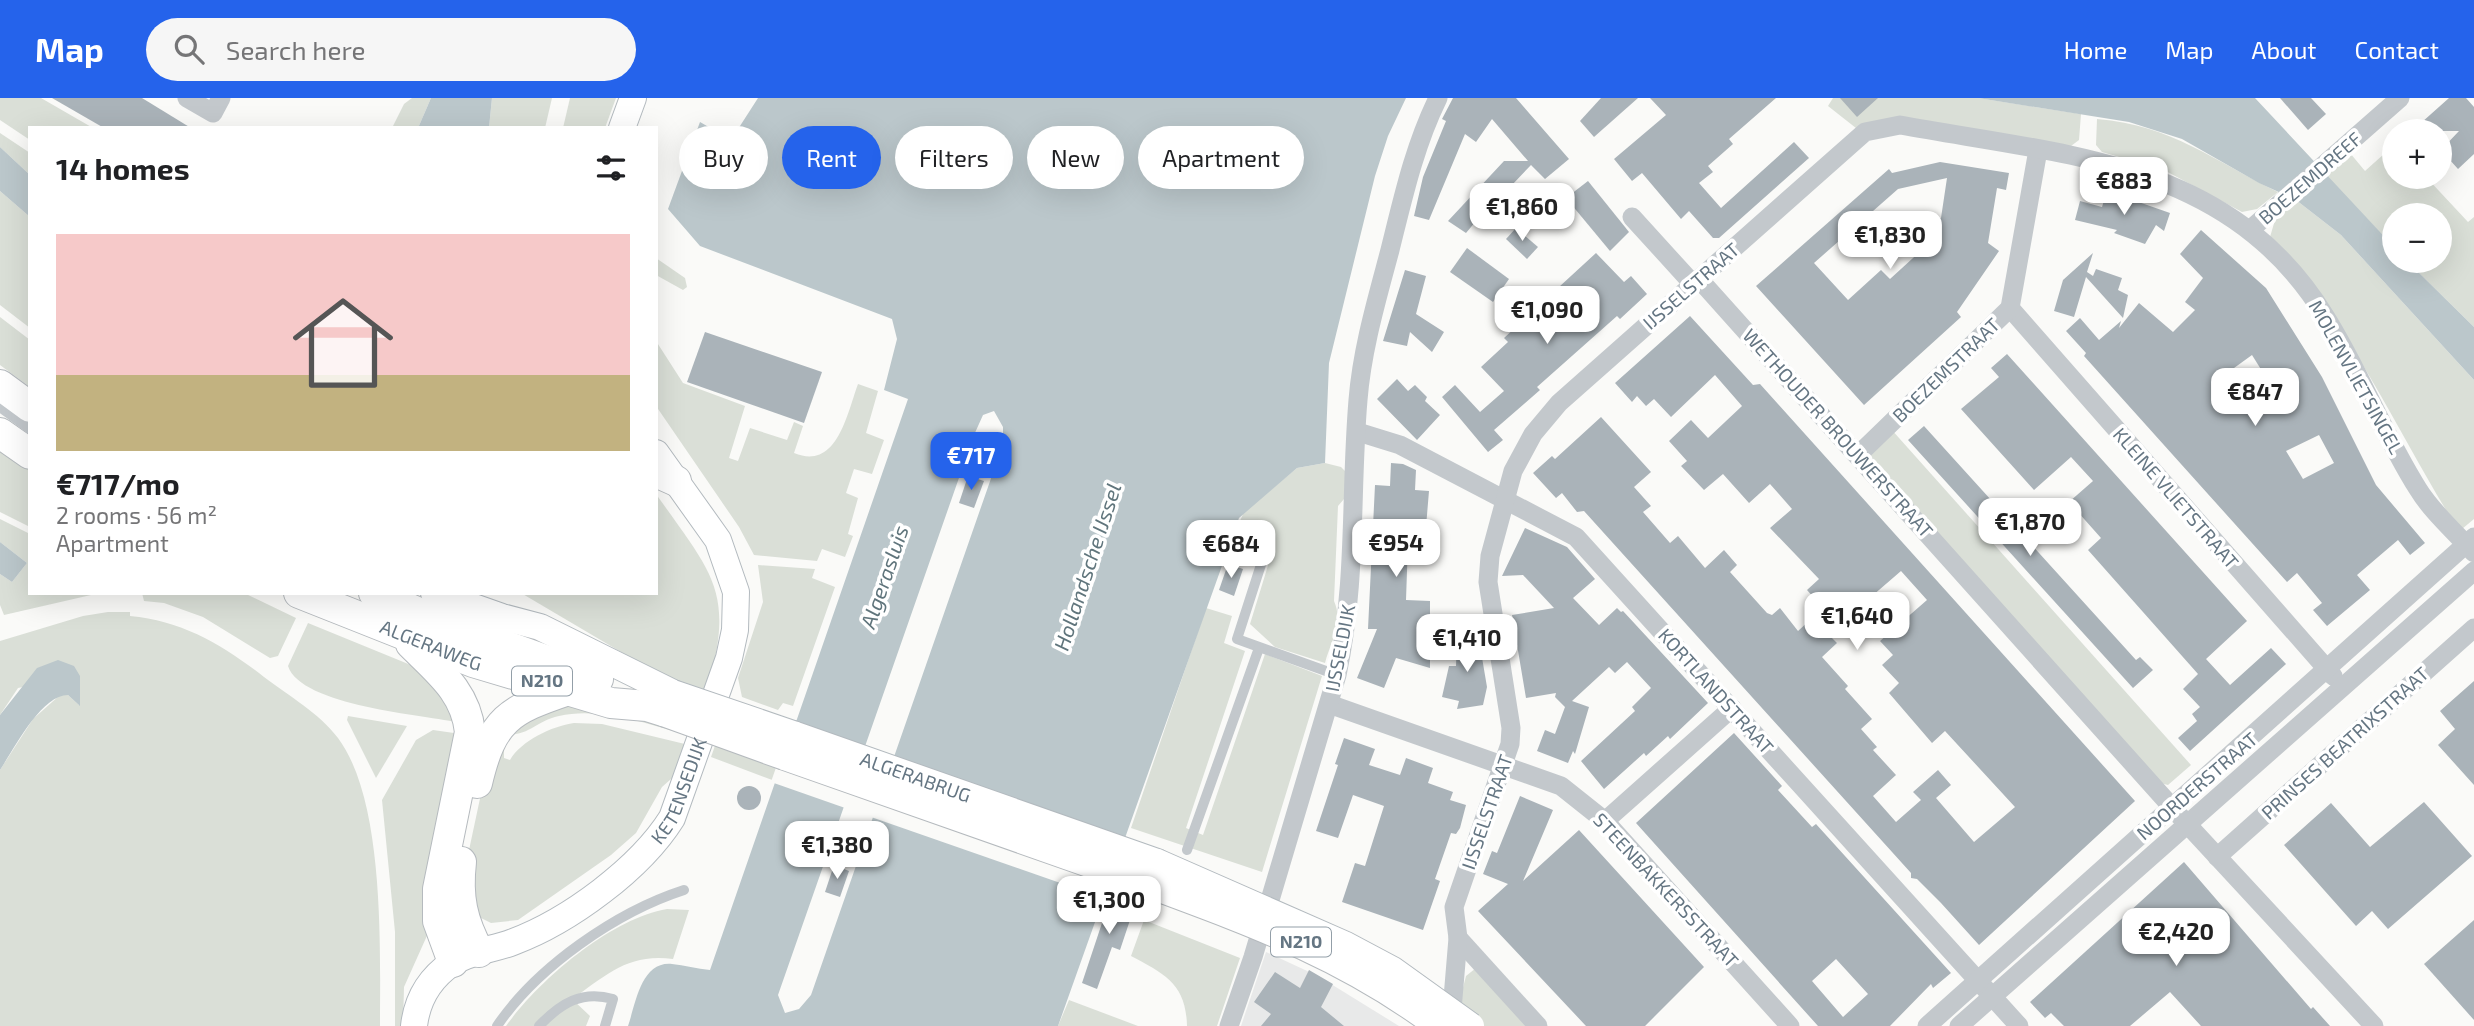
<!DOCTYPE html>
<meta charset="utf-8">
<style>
:root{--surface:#fff;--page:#f6f6f6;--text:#202124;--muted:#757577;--accent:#2563eb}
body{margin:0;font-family:"Exo 2",sans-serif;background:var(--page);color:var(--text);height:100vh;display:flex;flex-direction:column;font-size:26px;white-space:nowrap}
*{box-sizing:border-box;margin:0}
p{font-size:23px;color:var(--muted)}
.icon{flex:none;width:38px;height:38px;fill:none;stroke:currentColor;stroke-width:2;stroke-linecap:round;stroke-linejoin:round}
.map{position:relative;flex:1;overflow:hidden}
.side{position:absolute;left:28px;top:28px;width:630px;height:469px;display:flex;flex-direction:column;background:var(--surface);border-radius:0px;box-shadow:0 7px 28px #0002}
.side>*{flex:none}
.top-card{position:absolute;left:679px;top:28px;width:665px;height:63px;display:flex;gap:14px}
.buttons{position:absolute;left:2382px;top:21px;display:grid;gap:14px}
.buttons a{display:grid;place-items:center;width:70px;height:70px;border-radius:50%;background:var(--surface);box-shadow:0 7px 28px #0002;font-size:35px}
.price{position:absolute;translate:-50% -60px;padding:0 16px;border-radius:14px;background:#fff;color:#222;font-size:23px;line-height:46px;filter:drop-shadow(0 2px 4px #0008)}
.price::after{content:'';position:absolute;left:50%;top:42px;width:21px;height:16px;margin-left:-10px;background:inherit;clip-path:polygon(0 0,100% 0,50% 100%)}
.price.active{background:var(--accent);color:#fff}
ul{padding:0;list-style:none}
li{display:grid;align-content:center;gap:14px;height:371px;padding:0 28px}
li span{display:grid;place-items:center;height:217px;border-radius:0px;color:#555}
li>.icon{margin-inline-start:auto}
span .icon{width:126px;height:126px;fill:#fffc;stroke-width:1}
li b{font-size:30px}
h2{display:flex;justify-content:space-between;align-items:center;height:84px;padding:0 28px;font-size:30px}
.chip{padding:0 24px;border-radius:32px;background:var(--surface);box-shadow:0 7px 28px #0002;font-size:24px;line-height:63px}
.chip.active{background:var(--accent);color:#fff}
header{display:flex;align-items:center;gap:42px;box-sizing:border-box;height:98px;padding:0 35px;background:var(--accent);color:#fff}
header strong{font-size:33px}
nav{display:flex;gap:38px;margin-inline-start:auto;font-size:24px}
.search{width:490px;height:63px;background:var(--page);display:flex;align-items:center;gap:18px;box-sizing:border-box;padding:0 24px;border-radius:38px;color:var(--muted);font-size:26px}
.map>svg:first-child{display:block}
.built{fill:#e8e9e9}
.green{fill:#dadfd7}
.water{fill:#bbc7cb;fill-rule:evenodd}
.pier{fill:#fafaf8}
.building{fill:#aab3b9;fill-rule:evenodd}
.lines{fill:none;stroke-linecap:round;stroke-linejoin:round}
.secondary-casing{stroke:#b3babf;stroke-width:28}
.primary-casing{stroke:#b5babe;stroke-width:32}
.lane{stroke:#c3c8cc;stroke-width:10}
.street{stroke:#c3c8cc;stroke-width:19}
.secondary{stroke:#fff;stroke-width:26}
.primary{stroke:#fff;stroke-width:30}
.secondary-bridge-casing{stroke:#b3babf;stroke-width:28;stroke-linecap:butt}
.primary-bridge-casing{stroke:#b5babe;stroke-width:32;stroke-linecap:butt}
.secondary-bridge{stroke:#fff;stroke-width:26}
.primary-bridge{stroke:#fff;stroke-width:30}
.labels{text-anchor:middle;stroke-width:7;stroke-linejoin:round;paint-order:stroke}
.shield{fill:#fff;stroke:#939fa8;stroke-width:2}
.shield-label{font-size:18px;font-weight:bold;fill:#657683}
.street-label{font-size:19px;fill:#657683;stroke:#fff}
.water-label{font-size:21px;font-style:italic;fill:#60757c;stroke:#fff}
</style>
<header>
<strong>Map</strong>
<div class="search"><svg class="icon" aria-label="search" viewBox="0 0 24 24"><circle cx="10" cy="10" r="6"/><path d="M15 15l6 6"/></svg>Search here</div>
<nav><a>Home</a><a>Map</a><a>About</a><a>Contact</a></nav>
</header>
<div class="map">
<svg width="2474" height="928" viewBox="0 0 2474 928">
<rect width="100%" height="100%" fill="#fafaf8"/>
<polygon class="built" points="1266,854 1318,878 1399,928 1241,928"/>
<g class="green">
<polygon points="0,0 41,0 93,30 30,30 30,42 0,22"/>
<polygon points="412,0 431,0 418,30 392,30 404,6"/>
<polygon points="492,0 552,0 545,30 489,30"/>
<polygon points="570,0 616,0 605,30 563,30"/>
<polygon points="1833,0 1978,0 2081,16 2079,42 2071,48 1942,30 1861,34 1828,8"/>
<path d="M2097,21C2174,28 2212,62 2278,94L2257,111L2242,114L2164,72L2102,54L2096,47Z"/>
<polygon points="0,35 30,55 30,77 0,49"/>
<polygon points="2394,47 2394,79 2426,79 2468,124 2474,119 2474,229 2407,163 2440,163 2440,117 2394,117 2394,149 2325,77 2350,55 2365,73"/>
<polygon points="0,93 30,119 30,230 0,207"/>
<path d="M2296,102L2341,137L2474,282V421L2462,431L2446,412C2391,320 2344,218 2270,139L2275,122Z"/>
<polygon points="656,160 685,180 687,189 683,192 656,177"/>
<polygon points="0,219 30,242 30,289 0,267"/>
<path d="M656,243L683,285L745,308L729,360L738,363L750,330L787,342L794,324L803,328L794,355C837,373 847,316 858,286L878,293L866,335L884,342L872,376L854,371L846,395L858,400L848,436L853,438L845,459L822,451L817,463L754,457L739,429L656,308Z"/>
<polygon points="1891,331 2191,667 2168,687 2160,685 1865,358"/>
<polygon points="0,344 30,363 30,429 0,414"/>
<path d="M1325,365L1341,369L1346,374L1344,401L1338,408L1334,503C1344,525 1330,545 1325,565L1275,549L1250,526L1274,448L1259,442L1255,451L1231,443L1244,414L1297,370Z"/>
<path d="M656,396C717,482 736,495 704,603L521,495H656Z"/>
<polygon points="0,421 30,436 30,495 114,495 91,497 4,517 0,507 0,476 12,484 27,465 0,444"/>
<polygon points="758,467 815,471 812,480 835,489 793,608 783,605 778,612 742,599 738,580 763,504"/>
<polygon points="142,495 244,495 296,520 278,558 270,560 203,519 164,505 144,503"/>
<polygon points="1206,510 1232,518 1224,545 1245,553 1186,730 1203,737 1265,556 1322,578 1262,774 1131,730"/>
<path d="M108,514H130V518C183,523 223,547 264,579C289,598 319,615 338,640C385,703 380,851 380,928H0V672L33,621L60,597H68L79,607L80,578L18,590L0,617V543L83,518Z"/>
<path d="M308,525L423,572L462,625C424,617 301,608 288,568Z"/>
<path d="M560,606L643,620L683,636C645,625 599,609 559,618C533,624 531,639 498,637Z"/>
<polygon points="729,608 794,628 775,683 711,659"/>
<polygon points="348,618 407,628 376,680 347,622"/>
<path d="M574,625L602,626L689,647L680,673L662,689L636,735L611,757L518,822L491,825L477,818L462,785L488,663L504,648V660L510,662C521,643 552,628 574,625Z"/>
<polygon points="433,632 461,636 430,831 404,889 403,928 395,928 395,834 382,702 416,642"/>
<path d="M667,811L689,812L673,861C628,855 607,877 572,901L590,918L586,928H506C539,882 610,821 667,811Z"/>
<path d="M1144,822L1240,860L1217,928H1187C1186,886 1165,876 1131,858Z"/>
<polygon points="1476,870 1535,928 1453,928 1466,878"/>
<polygon points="1069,902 1138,928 1058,928"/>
</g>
<g class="water">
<polygon points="431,0 492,0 489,30 418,30"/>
<path d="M758,0H1406L1388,38L1375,78L1329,265L1325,365L1297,370L1239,420L1058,928H628C636,905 641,863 672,866C684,867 697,871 710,872L908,301L884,292L897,241L892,221L700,148L668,111L700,24L731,42ZM994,313L1003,329V346L811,897L799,911L785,915L778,897L974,337L983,317Z"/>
<polygon points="1978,0 2255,0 2394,149 2394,163 2407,163 2474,229 2474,282 2341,137 2296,102 2259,85 2182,41 2129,24"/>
<polygon points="0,49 30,77 30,119 0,93"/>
<polygon points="0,444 27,465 12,484 0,476"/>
<path d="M58,562L74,568L80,578V608L68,597C41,597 14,651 0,672V617L37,570Z"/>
</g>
<g class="pier">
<polygon points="791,626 869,653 848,711 771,684"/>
<polygon points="891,661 1130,744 1109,802 871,719"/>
</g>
<g class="building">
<polygon points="52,0 142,0 191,30 104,30"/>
<polygon points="1453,0 1516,0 1569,61 1545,81 1531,67 1493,107 1491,105 1466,135 1448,123 1504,63 1528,63 1492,21 1476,44 1465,36 1429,122 1414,118 1423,79 1446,23 1442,21"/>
<polygon points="1601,0 1638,0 1594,39 1580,23"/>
<polygon points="1650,0 1776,0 1729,41 1733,46 1708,68 1713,74 1699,85 1721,110 1794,44 1809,60 1719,140 1713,140 1689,113 1681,121 1642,75 1632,83 1614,61 1666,17"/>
<polygon points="1840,0 1878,0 1857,19"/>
<polygon points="2280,0 2311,0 2326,16 2308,32"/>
<polygon points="2449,0 2466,0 2474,9 2474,56 2458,71 2441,52 2459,33 2412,33"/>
<path d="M1940,64L2009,75L2006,92L1997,90L1988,145L1999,153L1957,214L1961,219L1864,307L1756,188L1889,71L1892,75ZM1947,80L1941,120L1916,142L1924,150L1890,181L1881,172L1848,202L1814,165L1898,91Z"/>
<polygon points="1588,83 1629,134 1610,153 1566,100"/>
<polygon points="2107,93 2170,115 2164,133 2156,127 2145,146 2114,135 2117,132 2075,122 2080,103 2102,109"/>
<polygon points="1516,130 1538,149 1527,161 1506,141"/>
<path d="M2201,132L2266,190L2322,279L2376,387L2425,445L2410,457L2398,442L2357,477L2370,492L2327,528L2313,512L2322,505L2297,475L2287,484L2084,258L2086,255L2066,233L2080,220L2099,242L2121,223L2119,230L2139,205L2173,234L2195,212L2185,204L2203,180L2180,156ZM2252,257L2277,297L2247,316L2223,278ZM2319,337L2334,365L2303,381L2286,353Z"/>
<polygon points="1467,150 1509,181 1493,204 1450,174"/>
<polygon points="1596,155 1624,184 1631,178 1647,196 1620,221 1617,218 1537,289 1540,292 1494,332 1503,342 1488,354 1442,299 1455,287 1480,314 1504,293 1481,269 1508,244 1504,240 1543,204 1568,222 1579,208 1559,189"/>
<polygon points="2093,155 2087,174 2093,178 2096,171 2122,180 2118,192 2128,197 2123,220 2086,179 2074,219 2054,213 2063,182"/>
<polygon points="1405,172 1426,178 1416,216 1444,234 1432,254 1410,234 1407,248 1383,243"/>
<path d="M1690,218L1753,287L1760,286L2135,703L1979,847L1941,805L1917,781L1911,780V775L1584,413L1577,414L1562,395L1556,400L1533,375L1552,358L1555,361L1601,319L1651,374L1634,389L1651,408L1643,414L1670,445L1678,438L1705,470L1724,452L1737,467L1730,474L1767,515L1772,517L1780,510L1798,533L1823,510L1807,492L1819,481L1770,430L1792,411L1770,386L1749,405L1723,376L1704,392L1681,368L1687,363L1669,343L1691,322L1708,340L1742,308L1715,277L1671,319L1654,301L1646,308L1637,298L1632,304L1615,285ZM1901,473L1927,502L1880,543L1893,557L1882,567L1899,585L1889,595L1932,645L1945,633L2015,709L1974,744L1936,700L1951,687L1938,672L1913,694L1921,702L1896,724L1873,698L1896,677L1873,652L1877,649L1861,631L1872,621L1845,591L1848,588L1822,559L1837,545L1828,536Z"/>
<polygon points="705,234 822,274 804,325 687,284"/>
<polygon points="2007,256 2247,523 2206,561 2230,587 2271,550 2286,566 2190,653 2178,640 2197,623 2192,616 2200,609 2183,591 2198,576 2088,452 2101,440 2069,404 2093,383 2071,359 2034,392 1961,311 1999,279 1991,270"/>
<polygon points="1397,281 1408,293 1415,287 1427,299 1425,303 1440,317 1417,342 1377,301"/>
<polygon points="1924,328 2136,562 2140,559 2153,572 2133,590 1908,342"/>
<polygon points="1391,365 1403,366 1416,372 1415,392 1429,393 1426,429 1431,433 1430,444 1408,444 1406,502 1430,503 1430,570 1396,560 1384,590 1357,580 1377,531 1368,531 1375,387 1390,388"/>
<polygon points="968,378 984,383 974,410 959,405"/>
<polygon points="1525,430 1567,449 1595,481 1573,500 1599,527 1617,510 1621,514 1623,513 1708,605 1670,641 1668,638 1646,658 1644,655 1604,691 1581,663 1635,613 1632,609 1651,590 1627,564 1615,575 1609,569 1572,603 1589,609 1575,656 1573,653 1568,665 1537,653 1545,632 1555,636 1565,609 1555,599 1556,595 1526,600 1512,517 1554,510 1523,477 1502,478"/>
<polygon points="1228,466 1243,471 1234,498 1219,492"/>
<polygon points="1478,536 1487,589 1483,607 1457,611 1459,603 1442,599 1449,568 1456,568 1457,539"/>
<polygon points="2474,583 2474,687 2438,647 2455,631 2440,613"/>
<path d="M1734,635L1782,688L1778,692L1812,729L1816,726L1951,875L1933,890L1931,886L1890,928H1818L1636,725ZM1836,861L1868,896L1843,919L1812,883Z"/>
<polygon points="1344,640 1375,651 1369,667 1400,677 1406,660 1433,670 1428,685 1453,694 1450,702 1466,707 1460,730 1456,736 1451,735 1435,781 1440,783 1423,832 1342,804 1355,765 1365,768 1384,708 1353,697 1338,740 1316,733 1338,667 1335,666"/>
<circle cx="749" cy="700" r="12"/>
<polygon points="1520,698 1553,712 1523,783 1579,732 1704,869 1645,928 1586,928 1478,813 1508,786 1483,776 1492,753 1497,755"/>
<polygon points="2424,704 2472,758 2388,831 2372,813 2356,828 2284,747 2331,705 2370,749"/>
<polygon points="2184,764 2311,911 2313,909 2330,928 2201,928 2170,894 2130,928 2064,928 2051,915 2045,920 2030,904"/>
<polygon points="834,767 849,773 840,799 825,794"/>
<polygon points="1110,790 1133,798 1127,817 1131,819 1120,852 1112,849 1097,891 1082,885 1110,801 1106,799"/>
<polygon points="2474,822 2474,922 2424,866"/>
<polygon points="1309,872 1333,886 1321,909 1344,928 1261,928 1271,916 1254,904 1275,874 1300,890"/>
</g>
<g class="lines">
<defs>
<g id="secondary">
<polyline points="622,30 633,0"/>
<polyline points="434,495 502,519 540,529 673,595"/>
<path id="s1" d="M793,636L1157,764"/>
<path id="s2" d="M414,928C417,902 430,880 452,865C469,853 493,852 513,844C569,823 640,771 672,720L729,560L735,532L736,494L718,442L656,355"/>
</g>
<g id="primary">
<polyline points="0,287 30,309"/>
<polyline points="0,335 30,356"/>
<polyline points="656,374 676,383"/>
<path id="s3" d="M299,495L473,564L611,605L647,608L666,614"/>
<polyline points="374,495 437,523 598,581"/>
<path d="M411,546C438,573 466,594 470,634L438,791V823L453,864"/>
<polyline points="785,657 1149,785"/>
<path d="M477,685C492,621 509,612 568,592"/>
<path d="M461,764C457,799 462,823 479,854"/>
</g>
</defs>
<use href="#secondary" class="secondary-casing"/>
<use href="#primary" class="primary-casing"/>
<g class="lane">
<polyline points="0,309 30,331"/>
<polyline points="1267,448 1237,541 1337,577"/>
<polyline points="1187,752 1259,550"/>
<path d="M497,928C537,869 616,814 684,792"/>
<path d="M539,928C561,905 582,892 613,901L605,928"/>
</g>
<g class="street">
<polyline points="187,0 213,15 221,0"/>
<polyline points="1632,119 1693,186"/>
<polyline points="2251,131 2400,0"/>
<polyline points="1699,181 2187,726 2374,928"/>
<polyline points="2010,210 2333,578"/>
<polyline points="1358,334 1400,347 1576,439 2019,928"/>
<polyline points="1858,357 2010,210 2038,52"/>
<polyline points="1329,606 1561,688 1605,723 1790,928"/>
<polyline points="1605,723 1732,610"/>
<polyline points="2217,759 2474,530"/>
<polyline points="1458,840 1538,928"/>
<path d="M1451,924L1458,840L1454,809L1510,646L1511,630L1488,484L1490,458L1513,373L1533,336L1559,305L1865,34L1900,27C2063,57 2229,62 2325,218C2360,273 2383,336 2418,391C2432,414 2456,435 2474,455"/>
<path d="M1229,928L1253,859L1337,577C1357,483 1350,397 1358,302C1362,251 1377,201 1390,152C1403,100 1414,49 1438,0"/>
<polyline points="1927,928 2474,439"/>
<polyline points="1959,928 2474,473"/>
</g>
<use href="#secondary" class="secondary"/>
<use href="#primary" class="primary"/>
<defs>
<g id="secondary-bridge">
<polyline points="673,595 793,636"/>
<polyline points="1157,764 1346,847 1393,872 1471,928"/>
</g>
<g id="primary-bridge">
<polyline points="666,614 785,657"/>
<path d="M1149,785C1257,825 1348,858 1441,928"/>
</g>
</defs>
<use href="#secondary-bridge" class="secondary-bridge-casing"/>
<use href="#primary-bridge" class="primary-bridge-casing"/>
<use href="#secondary-bridge" class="secondary-bridge"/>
<use href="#primary-bridge" class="primary-bridge"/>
</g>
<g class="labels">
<g class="shield">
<rect x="512" y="568.5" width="60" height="29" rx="5"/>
<rect x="1271" y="829.5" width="60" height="29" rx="5"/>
</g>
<g class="shield-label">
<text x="542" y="589">N210</text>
<text x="1301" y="850">N210</text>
</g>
<g class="street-label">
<text transform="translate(2310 80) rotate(-41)" y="7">BOEZEMDREEF</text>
<text transform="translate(1691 188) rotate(-41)" y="7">IJSSELSTRAAT</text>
<text transform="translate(1946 272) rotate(-44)" y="7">BOEZEMSTRAAT</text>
<text transform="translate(2356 279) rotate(61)" y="7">MOLENVLIETSINGEL</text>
<text transform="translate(1838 335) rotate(48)" y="7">WETHOUDER BROUWERSTRAAT</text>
<text transform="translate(2176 400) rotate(49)" y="7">KLEINE VLIETSTRAAT</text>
<text dy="7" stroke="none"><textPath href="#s3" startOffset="142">ALGERAWEG</textPath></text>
<text transform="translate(1340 550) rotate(-79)" y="7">IJSSELDIJK</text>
<text transform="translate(1716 593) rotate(48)" y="7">KORTLANDSTRAAT</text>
<text transform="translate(2345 645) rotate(-42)" y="7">PRINSES BEATRIXSTRAAT</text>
<text dy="7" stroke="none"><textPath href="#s1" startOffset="130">ALGERABRUG</textPath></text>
<text transform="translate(2197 688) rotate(-41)" y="7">NOORDERSTRAAT</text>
<text dy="7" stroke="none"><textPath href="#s2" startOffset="373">KETENSEDIJK</textPath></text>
<text transform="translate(1487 714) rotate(-71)" y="7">IJSSELSTRAAT</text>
<text transform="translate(1666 792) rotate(47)" y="7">STEENBAKKERSSTRAAT</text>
</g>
<g class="water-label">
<text transform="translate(1088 469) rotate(-72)" y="7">Hollandsche IJssel</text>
<text transform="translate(885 479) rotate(-71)" y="7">Algerasluis</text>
</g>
</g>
</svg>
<div class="buttons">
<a>+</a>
<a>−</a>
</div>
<b class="price" style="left:2124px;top:119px">€883</b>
<b class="price" style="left:1522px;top:145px">€1,860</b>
<b class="price" style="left:1890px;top:173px">€1,830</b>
<b class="price" style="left:1547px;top:248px">€1,090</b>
<b class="price" style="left:2255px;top:330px">€847</b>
<b class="price active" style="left:971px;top:394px">€717</b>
<b class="price" style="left:2030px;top:460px">€1,870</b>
<b class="price" style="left:1396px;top:481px">€954</b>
<b class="price" style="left:1231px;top:482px">€684</b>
<b class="price" style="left:1857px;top:554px">€1,640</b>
<b class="price" style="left:1467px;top:576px">€1,410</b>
<b class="price" style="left:837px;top:783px">€1,380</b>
<b class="price" style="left:1109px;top:838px">€1,300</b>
<b class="price" style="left:2176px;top:870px">€2,420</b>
<div class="top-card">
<a class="chip">Buy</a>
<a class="chip active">Rent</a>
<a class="chip">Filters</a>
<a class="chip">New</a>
<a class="chip">Apartment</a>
</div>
<section class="side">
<h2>14 homes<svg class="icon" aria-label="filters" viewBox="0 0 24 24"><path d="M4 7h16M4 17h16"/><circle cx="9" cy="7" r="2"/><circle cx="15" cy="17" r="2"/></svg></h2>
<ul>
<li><span style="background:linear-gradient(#f6c9c9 65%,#c2b280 0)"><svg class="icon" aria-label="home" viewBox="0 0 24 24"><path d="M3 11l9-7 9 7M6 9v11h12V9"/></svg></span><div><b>€717/mo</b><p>2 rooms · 56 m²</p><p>Apartment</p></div></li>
</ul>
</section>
</div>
